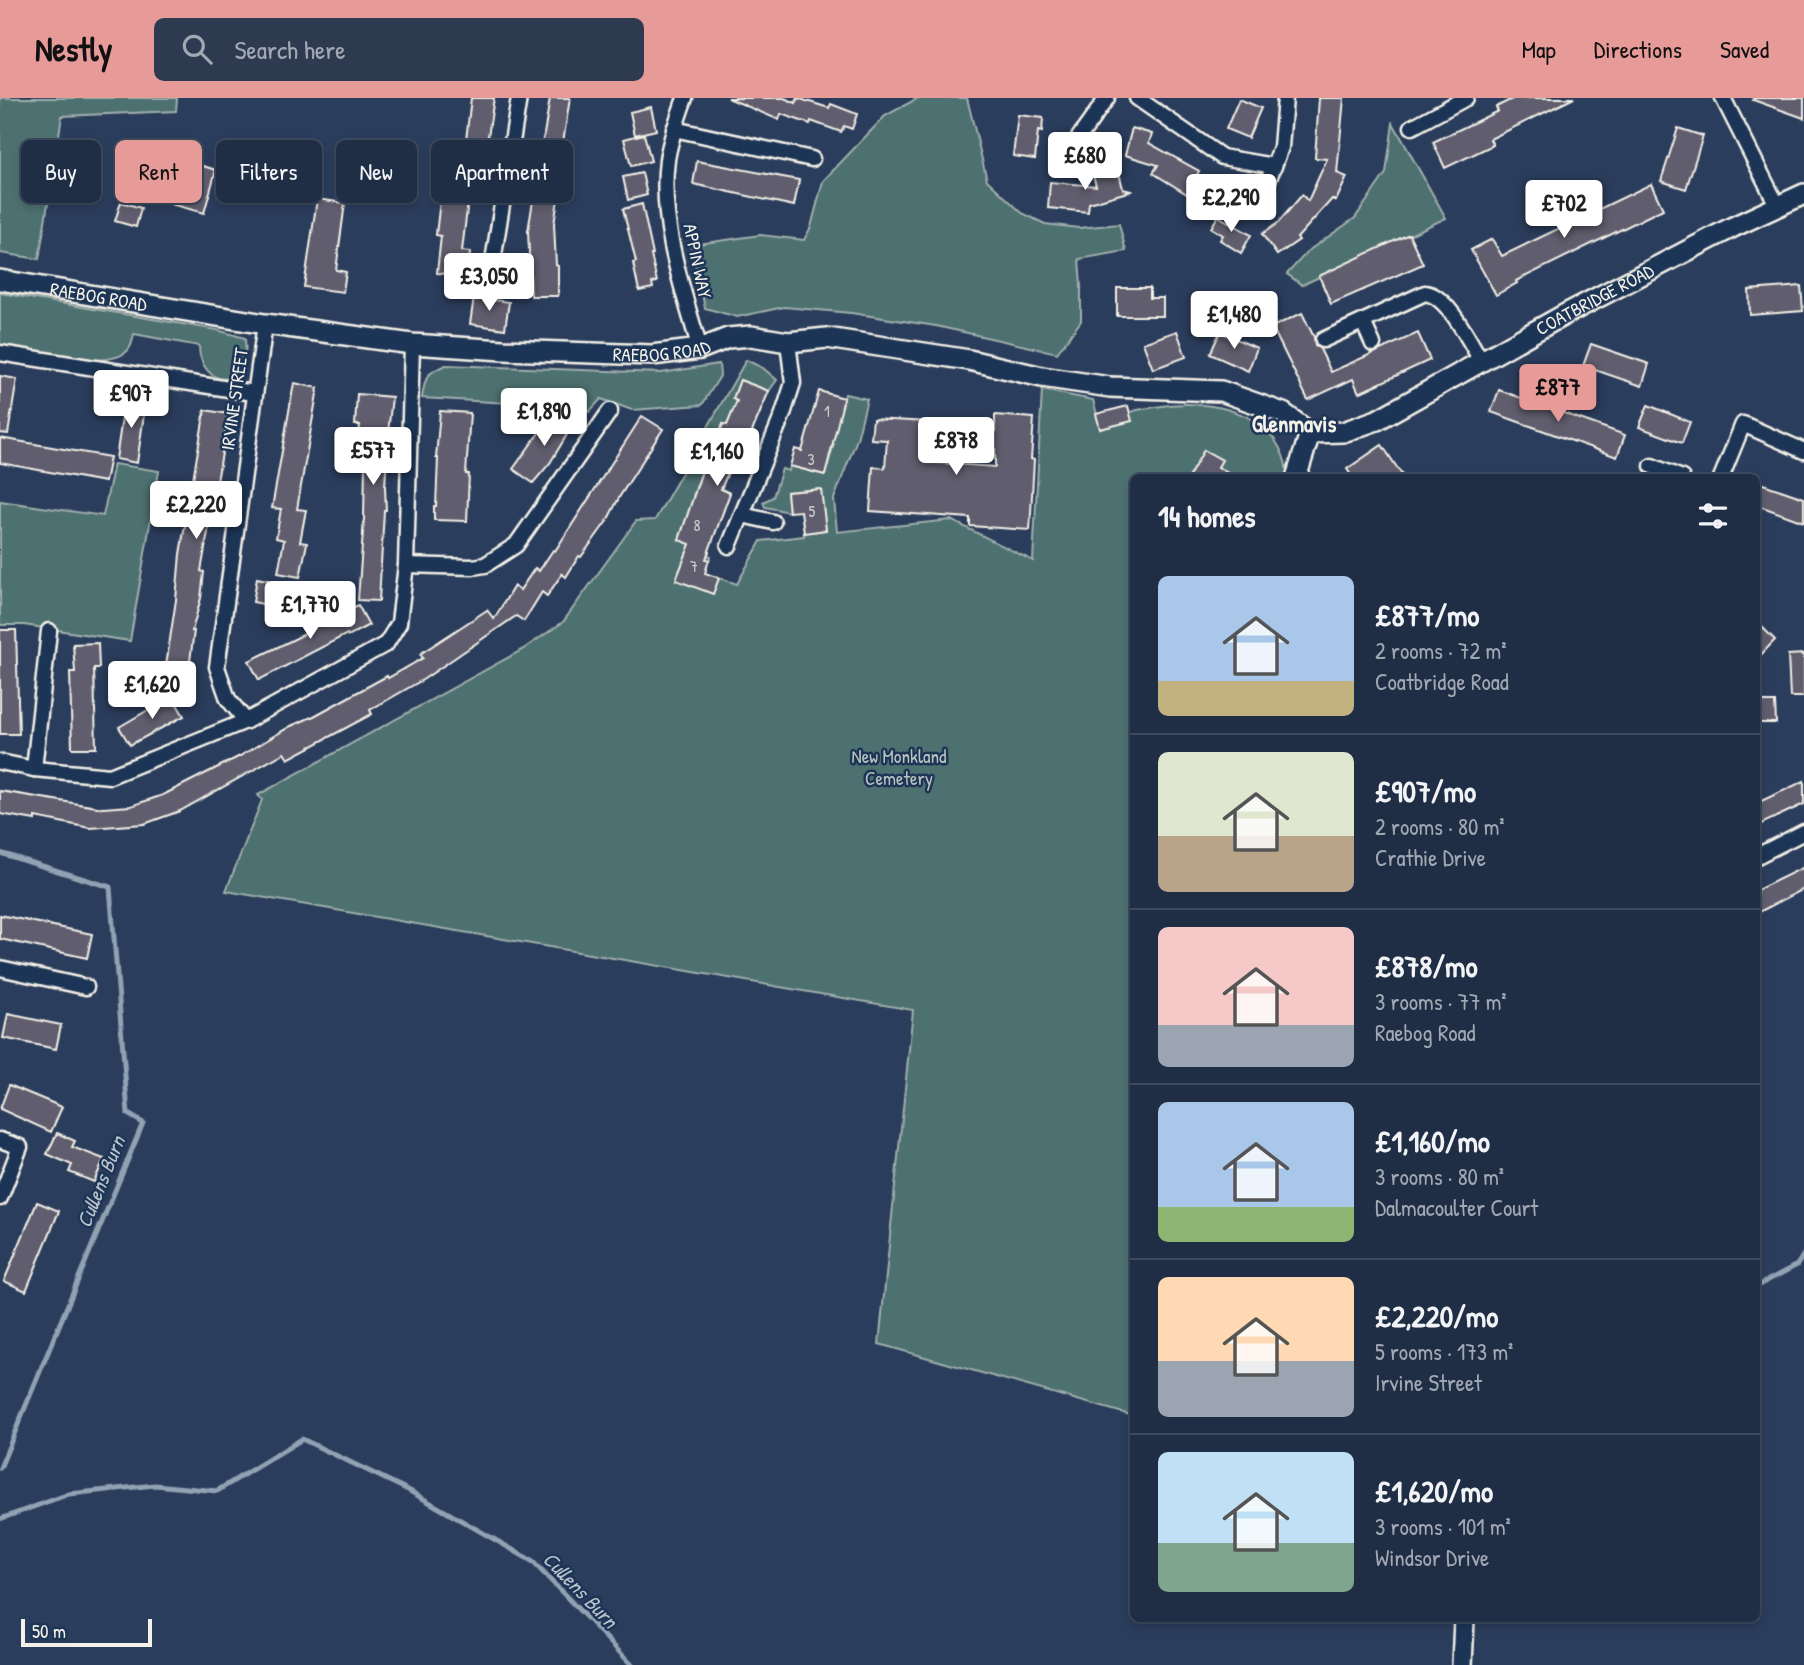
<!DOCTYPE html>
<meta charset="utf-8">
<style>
:root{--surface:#202e45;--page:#2d3a50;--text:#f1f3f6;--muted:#a2a8b3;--line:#3d4a5e;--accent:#e69b98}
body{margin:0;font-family:"Patrick Hand",sans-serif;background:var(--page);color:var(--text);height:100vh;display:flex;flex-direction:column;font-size:26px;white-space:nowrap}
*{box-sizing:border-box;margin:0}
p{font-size:23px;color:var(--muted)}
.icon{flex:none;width:38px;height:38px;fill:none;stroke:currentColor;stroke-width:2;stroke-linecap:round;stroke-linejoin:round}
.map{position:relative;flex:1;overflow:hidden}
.sheet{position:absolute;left:1130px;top:376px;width:630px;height:1148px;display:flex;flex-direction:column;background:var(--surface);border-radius:10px;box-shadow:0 4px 10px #0003,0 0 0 2px var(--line)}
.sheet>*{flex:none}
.hud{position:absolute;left:21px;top:42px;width:665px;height:63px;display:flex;gap:14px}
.scale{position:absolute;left:21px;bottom:18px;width:131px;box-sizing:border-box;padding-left:7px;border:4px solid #f4f1e8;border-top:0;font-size:19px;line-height:24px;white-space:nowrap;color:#f4f1e8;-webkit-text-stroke:5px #1d3557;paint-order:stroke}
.price{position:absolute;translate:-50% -60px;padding:0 16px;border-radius:7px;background:#fff;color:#222;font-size:23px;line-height:46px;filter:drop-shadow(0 2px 4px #0008)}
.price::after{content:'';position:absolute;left:50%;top:42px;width:21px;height:16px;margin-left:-10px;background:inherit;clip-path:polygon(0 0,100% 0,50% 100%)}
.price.active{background:var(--accent);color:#111}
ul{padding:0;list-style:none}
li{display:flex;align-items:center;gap:21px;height:175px;padding:0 28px}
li+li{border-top:2px solid var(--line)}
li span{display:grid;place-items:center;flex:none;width:196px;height:140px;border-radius:10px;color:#555}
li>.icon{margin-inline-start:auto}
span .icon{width:84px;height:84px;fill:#fffc;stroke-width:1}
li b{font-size:30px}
h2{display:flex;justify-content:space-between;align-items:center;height:84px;padding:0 28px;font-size:30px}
.pill{padding:0 24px;border-radius:10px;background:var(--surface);box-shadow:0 4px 10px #0003,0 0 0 2px var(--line);font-size:24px;line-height:63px}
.pill.active{background:var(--accent);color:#111}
header{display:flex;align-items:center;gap:42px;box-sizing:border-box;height:98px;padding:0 35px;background:var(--accent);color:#111}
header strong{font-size:33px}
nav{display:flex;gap:38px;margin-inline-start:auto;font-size:24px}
.search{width:490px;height:63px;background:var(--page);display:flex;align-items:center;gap:18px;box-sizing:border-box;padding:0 24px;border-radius:10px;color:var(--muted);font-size:26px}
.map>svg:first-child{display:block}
.green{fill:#4d6f70;stroke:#a0b0ac;stroke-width:2}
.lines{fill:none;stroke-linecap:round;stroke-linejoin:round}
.stream{stroke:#91a2b3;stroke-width:5}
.building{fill:#615d6e;stroke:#f4f1e8;stroke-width:2}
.minor-casing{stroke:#f4f1e8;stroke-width:19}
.secondary-casing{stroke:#f4f1e8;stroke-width:24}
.minor{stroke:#1d3557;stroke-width:14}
.secondary{stroke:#1d3557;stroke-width:19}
.labels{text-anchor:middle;stroke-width:5;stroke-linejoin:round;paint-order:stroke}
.number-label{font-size:16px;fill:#cfccca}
.street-label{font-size:19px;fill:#f4f1e8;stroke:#1d3557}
.park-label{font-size:19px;fill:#bac4be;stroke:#1d3557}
.water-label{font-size:21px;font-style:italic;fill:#bac3c9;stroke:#1d3557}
.quarter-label{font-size:23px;font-weight:bold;fill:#f4f1e8;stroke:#1d3557}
</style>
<header>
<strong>Nestly</strong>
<div class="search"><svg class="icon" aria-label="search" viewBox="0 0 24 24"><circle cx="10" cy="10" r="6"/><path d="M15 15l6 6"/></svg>Search here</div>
<nav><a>Map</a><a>Directions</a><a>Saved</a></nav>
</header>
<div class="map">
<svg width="1804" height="1567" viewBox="0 0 1804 1567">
<rect width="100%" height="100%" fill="#2b3d5c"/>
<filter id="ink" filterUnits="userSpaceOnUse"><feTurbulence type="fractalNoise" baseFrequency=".0143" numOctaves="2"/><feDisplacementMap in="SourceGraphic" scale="14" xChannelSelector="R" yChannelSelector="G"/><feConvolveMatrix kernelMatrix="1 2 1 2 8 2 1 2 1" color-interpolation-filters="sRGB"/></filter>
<g filter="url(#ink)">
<g class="green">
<polygon points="0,0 177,0 176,13 62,18 39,161 0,155"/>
<polygon points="918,0 967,0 987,82 1022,115 1045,126 1079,130 1119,126 1126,153 1079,161 1081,188 1081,223 1057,255 936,228 851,215 784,209 737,219 705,210 691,147 760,137 804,142 811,129 823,83 885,18"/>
<polygon points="1393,25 1446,120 1302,187 1287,176 1308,153 1355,120 1386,75"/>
<path d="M0,195L217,232L245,240C251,298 199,288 199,248L134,236C132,243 132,250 125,255C101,272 29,252 0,248Z"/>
<path d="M746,262L763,270L777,282L769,293L740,282L733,300L737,303L730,320L752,333L751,337L723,326L716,344L721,347L723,377L703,370L693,398L724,411L723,414L716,411L686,422L679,441L709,453L708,457L711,458L709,462L687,454L676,482L713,495L719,480L737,486L761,443L804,438V435L826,432L820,391L787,394L789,414L765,409L763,404L773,399L782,371L789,373L790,368L825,377L834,346L812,340L834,336L845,296L867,301L857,341L834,401L837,434L951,422L1033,463L1042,292L1093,302L1101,331C1110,326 1119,319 1129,315C1136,311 1146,311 1155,309C1210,299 1282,313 1288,380H1134V1318L879,1246L913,912L226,793L262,702L258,697L522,552L563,524L636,423L655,422Z"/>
<path d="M719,266L720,278L702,307L632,312L601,301L589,314L580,309L422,300C425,279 426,275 446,267L661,275Z"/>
<polygon points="114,366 159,373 130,543 24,527 0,527 0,403 103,418"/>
</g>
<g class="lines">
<g class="stream">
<polyline points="0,755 110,789 128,1016 143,1025 0,1370"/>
<polyline points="1757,1188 1797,1167 1804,1156"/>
<polyline points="0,1421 69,1396 155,1387 217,1393 302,1341 408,1392 532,1463 632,1567"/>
</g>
</g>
<g class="building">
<polygon points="471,0 494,0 484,64 482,64 477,95 469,94 462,153 470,154 468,179 437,175 441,138 436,137 440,102 448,103 454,66 463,67"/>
<polygon points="550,0 570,0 557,83 561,83 554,126 556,167 558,168 558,198 531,198 528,133"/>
<polygon points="728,0 784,0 796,5 797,0 829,10 831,6 857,16 852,31 844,28 841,34 811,23 810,26 781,16 779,22"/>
<polygon points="1319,0 1344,0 1337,75 1347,79 1336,103 1332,101 1297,140 1299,142 1277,157 1262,136 1278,125 1302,97 1308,103 1327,61 1315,60"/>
<polygon points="1514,0 1574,0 1490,41 1493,47 1445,70 1433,44 1498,13 1496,9"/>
<polygon points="1754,0 1804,0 1804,20 1753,2"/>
<polygon points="1239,1 1261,10 1248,40 1226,31"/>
<polygon points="651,9 656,32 635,37 630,14"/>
<polygon points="1018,17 1043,20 1042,34 1038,33 1035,61 1013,58"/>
<polygon points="1132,30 1152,36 1149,45 1199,73 1197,77 1227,95 1216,114 1153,75 1158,67 1125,57"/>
<polygon points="1678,30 1703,38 1686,91 1661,83"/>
<polygon points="644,36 651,63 631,68 624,41"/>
<polygon points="75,47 96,53 93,66 99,68 93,91 65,83"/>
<polygon points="183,62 216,72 204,115 171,106"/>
<polygon points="697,63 799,82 794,108 693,86"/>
<polygon points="1118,70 1123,91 1131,93 1089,105 1088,114 1048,110 1050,84 1096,88 1093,77"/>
<polygon points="642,75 647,97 628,102 623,79"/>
<polygon points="1651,86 1663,111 1516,183 1517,185 1496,197 1471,152 1492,141 1502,158"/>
<polygon points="317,101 345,105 336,172 346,174 343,194 304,189"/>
<polygon points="121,104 141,110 136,129 115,123"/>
<polygon points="642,106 653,157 651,157 657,184 652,185 653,190 639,193 633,165 636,164 623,111"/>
<polygon points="1218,118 1251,137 1241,155 1220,142 1223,137 1211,130"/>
<polygon points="1409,136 1423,166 1331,206 1319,178"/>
<polygon points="1801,188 1803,213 1750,217 1749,192"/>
<polygon points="1117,190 1150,190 1150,200 1163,200 1163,218 1117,218"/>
<polygon points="474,199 509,204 505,231 470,226"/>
<polygon points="1302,215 1314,239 1315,247 1320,251 1331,274 1418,235 1430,262 1359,295 1353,281 1308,302 1272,229"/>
<polygon points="1177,233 1186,259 1153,271 1143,245"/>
<polygon points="1220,234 1257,250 1248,273 1210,256"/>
<polygon points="1591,246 1649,266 1642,288 1583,268"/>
<polygon points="0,278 17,281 8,336 0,335"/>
<polygon points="740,282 769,293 741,360 735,358 721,391 730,395 706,461 709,462 705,475 719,480 713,496 676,482 690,446 679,442 703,370 711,373 721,347 716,345 723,326 727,327 737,303 733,301"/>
<polygon points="294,285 318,290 297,411 306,412 300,444 307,445 300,479 278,475 284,442 276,440 281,411 272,410"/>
<polygon points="1499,292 1625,337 1617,359 1491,314"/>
<polygon points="819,293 844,300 825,377 790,368 795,351 802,353"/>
<polygon points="357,296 392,299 388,335 385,390 386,412 384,412 379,503 358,502 364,420 365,366 357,365 360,327 355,327"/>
<polygon points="125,299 146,302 137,365 116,361"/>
<polygon points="1648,307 1690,324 1682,345 1639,329"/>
<polygon points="1128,308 1132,323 1100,331 1096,316"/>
<polygon points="205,312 229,316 201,473 204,474 201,500 192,533 194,533 188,578 165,574 176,502 180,456"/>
<polygon points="440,313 470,315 466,376 469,376 467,423 434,422 434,408 436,408 438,360 436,360"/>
<polygon points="554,314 574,325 550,365 533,385 513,371"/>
<polygon points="995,317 1034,320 1031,361 1034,362 1030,432 970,428 970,420 870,413 873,369 885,370 887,342 871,341 873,321 929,324 926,364 995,369"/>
<polygon points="642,318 663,331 620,398 607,423 581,459 579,458 566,479 562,476 547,498 542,494 524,523 516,518 424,581 370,612 372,616 288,661 284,655 180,713 144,726 90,730 35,719 35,722 0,716 0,693 103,710 131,708 163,697 240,658 291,628 314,618 387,578 388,580 423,560 420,556 487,512 494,521 514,488 520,492 535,470 539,473 553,452 555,453"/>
<polygon points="0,340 110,359 105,384 0,365"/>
<polygon points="1382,347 1404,380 1353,380 1347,371"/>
<polygon points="1204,352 1222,362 1218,369 1236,380 1188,380"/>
<polygon points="1757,384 1804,400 1804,424 1757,407"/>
<polygon points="821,391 826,432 804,435 801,413 789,414 787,394"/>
<polygon points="257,480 277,484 273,508 253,504"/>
<polygon points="358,507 369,527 348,538 347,536 259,582 249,563 311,533 315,529 309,518 321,511 328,523"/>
<polygon points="1757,524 1775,542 1757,561"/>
<polygon points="0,532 16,532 19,636 0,636"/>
<polygon points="98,545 99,570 94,570 96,650 72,650 70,574 75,574 73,546"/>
<polygon points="1804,556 1804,599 1790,599 1788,557"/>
<polygon points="172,598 184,618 130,647 119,629"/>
<polygon points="1757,604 1775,604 1776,625 1757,625"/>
<polygon points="1804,683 1804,706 1757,728 1757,705"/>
<polygon points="1804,769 1804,791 1757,815 1757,792"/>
<polygon points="0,817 92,836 87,860 0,841"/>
<polygon points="8,916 61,927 56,951 3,940"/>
<polygon points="9,987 62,1009 51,1034 0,1011"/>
<polygon points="57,1035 75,1043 72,1049 104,1061 94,1084 69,1074 72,1067 47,1056"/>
<polygon points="37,1104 59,1113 26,1193 4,1183"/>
</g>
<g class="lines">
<defs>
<g id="minor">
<path d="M685,0C678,20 670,41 667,62C659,124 683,193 700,251"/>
<polyline points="1137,0 1222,59 1274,68 1281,49 1285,0"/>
<polyline points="1723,0 1778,109"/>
<polyline points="1412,29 1466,0"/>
<polyline points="674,31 812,61"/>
<polyline points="1070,52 1107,0"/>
<polyline points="1260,101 1274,68"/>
<polyline points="494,157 519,0"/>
<polyline points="1363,224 1373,246"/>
<path d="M1323,242L1425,195C1448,197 1470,245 1482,264"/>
<polyline points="0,255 254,295"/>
<polyline points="1652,368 1682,380"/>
<polyline points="1721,380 1743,326 1804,353"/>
<polyline points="742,417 773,424"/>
<polyline points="729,448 783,316 793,285 788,244"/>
<polyline points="406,467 473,469 485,467 516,447 610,313"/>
<polyline points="246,623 228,601 217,569 265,226"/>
<polyline points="0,664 34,671 110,678 246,623 386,546 399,525 406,467 412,246"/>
<polyline points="34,671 49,533"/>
<polyline points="1757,758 1804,734"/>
<polyline points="0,870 86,889"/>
<polyline points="0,1042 20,1049 0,1100"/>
</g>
<g id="secondary">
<path id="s1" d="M0,182L265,226L412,246L503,252L652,257L700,251L728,240L751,238L788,244L827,240L969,262L1042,279L1110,289L1221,293L1283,315L1310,335"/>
<path id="s2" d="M1310,335L1343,334L1377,322L1562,218L1733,129L1804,96"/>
<polyline points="1296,380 1310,335"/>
<polyline points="1462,1567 1464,1521"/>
</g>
</defs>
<use href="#minor" class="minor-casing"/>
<use href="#secondary" class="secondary-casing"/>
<use href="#minor" class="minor"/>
<use href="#secondary" class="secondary"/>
</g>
</g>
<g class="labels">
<g class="number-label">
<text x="827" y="319">1</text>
<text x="811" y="367">3</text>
<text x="812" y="419">5</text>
<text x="697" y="433">8</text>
<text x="694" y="474">7</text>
</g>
<g class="street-label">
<text transform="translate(698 163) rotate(78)" y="7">APPIN WAY</text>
<text dy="7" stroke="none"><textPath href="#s1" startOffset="100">RAEBOG ROAD</textPath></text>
<text dy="7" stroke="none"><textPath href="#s2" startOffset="318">COATBRIDGE ROAD</textPath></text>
<text dy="7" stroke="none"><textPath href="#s1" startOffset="667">RAEBOG ROAD</textPath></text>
<text transform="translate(234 301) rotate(-82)" y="7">IRVINE STREET</text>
</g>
<g class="park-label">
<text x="899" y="665">New Monkland<tspan x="899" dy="22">Cemetery</tspan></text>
</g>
<g class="water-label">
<text transform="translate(101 1084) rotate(-68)" y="7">Cullens Burn</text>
<text transform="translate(580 1492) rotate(46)" y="7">Cullens Burn</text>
</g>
<g class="quarter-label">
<text x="1294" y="334">Glenmavis</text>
</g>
</g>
</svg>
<div class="scale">50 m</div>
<b class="price" style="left:1085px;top:94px">£680</b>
<b class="price" style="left:1231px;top:136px">£2,290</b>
<b class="price" style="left:1564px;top:142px">£702</b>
<b class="price" style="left:489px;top:215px">£3,050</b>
<b class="price" style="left:1234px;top:253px">£1,480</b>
<b class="price active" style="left:1558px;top:326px">£877</b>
<b class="price" style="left:131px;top:332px">£907</b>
<b class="price" style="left:544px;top:350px">£1,890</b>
<b class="price" style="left:956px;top:379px">£878</b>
<b class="price" style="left:373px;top:389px">£577</b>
<b class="price" style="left:717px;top:390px">£1,160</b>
<b class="price" style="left:196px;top:443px">£2,220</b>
<b class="price" style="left:310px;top:543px">£1,770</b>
<b class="price" style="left:152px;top:623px">£1,620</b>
<div class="hud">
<a class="pill">Buy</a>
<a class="pill active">Rent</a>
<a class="pill">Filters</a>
<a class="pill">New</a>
<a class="pill">Apartment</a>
</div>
<section class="sheet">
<h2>14 homes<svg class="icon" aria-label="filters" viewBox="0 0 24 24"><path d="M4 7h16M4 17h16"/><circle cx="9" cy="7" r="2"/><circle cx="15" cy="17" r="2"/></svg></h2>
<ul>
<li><span style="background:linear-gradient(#a9c7e8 75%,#c2b280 0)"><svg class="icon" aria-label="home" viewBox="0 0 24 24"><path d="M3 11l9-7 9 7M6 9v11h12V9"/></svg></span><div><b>£877/mo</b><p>2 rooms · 72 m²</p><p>Coatbridge Road</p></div></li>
<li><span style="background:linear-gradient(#dfe7d0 60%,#b9a48a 0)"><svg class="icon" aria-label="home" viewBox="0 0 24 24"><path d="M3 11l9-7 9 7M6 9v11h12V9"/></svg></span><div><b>£907/mo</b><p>2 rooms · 80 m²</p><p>Crathie Drive</p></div></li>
<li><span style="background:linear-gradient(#f6c9c9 70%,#9aa5b1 0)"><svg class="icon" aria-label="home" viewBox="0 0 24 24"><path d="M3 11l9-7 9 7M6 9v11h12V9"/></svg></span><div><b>£878/mo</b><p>3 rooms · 77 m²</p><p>Raebog Road</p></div></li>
<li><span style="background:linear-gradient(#a9c7e8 75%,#8fb573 0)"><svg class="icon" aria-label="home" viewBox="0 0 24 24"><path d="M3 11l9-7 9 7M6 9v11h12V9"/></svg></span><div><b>£1,160/mo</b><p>3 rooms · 80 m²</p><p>Dalmacoulter Court</p></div></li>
<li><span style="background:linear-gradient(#ffd9b3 60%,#9aa5b1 0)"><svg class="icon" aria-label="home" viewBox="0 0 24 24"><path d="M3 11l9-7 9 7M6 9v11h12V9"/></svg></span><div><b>£2,220/mo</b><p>5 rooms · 173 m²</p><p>Irvine Street</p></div></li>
<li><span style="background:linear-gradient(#bfe0f5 65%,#7fa58c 0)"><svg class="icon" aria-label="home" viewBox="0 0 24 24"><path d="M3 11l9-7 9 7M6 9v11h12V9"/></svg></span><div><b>£1,620/mo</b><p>3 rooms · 101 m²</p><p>Windsor Drive</p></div></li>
</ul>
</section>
</div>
